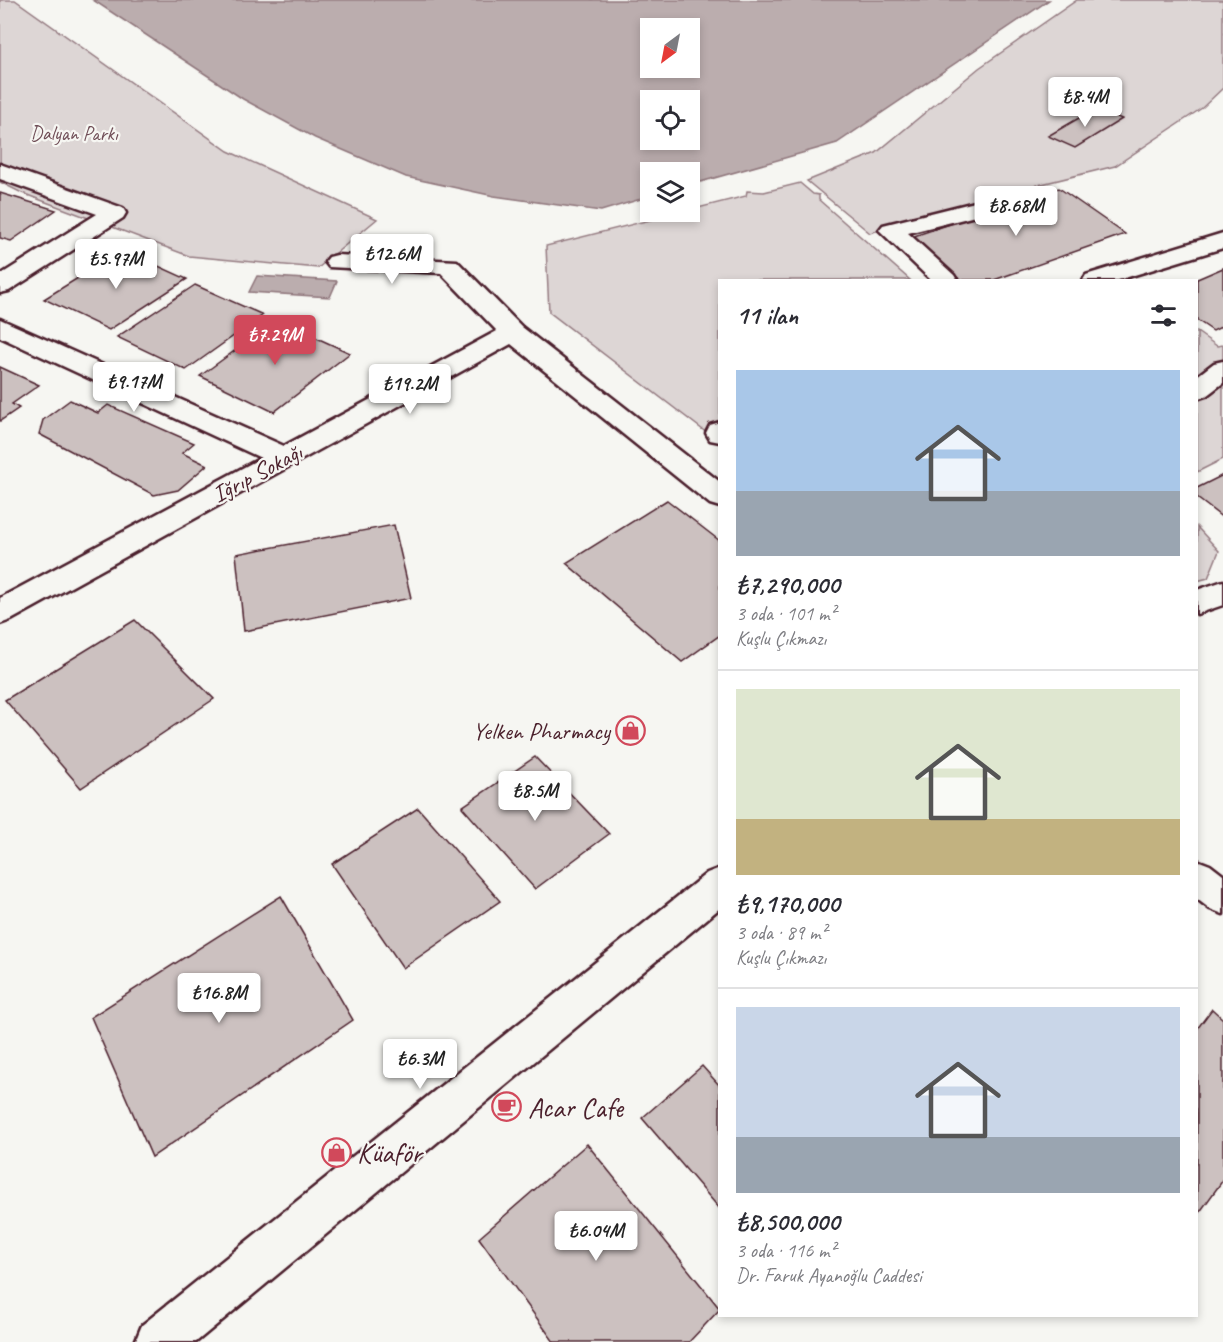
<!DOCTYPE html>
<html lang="tr">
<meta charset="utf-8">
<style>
:root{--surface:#fff;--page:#f7f7f7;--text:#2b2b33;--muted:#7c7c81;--line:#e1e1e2;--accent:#d1495b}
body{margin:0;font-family:Caveat,sans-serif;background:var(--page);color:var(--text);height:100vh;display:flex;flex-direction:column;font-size:22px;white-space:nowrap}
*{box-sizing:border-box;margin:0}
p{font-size:20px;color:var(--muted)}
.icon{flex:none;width:33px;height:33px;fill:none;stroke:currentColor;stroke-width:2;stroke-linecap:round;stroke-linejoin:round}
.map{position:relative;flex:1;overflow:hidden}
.sheet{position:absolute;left:718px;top:279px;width:480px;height:1038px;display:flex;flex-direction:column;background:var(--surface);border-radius:0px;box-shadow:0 3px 9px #0003}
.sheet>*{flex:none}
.needle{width:39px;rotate:212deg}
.controls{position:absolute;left:640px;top:18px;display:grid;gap:12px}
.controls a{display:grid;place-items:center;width:60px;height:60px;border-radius:0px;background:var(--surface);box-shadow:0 3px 9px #0003;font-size:30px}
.price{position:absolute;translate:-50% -51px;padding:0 14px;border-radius:6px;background:#fff;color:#222;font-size:20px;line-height:39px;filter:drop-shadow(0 2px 3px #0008)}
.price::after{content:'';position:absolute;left:50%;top:36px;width:18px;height:14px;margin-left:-9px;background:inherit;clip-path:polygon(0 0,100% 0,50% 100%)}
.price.current{background:var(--accent);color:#fff}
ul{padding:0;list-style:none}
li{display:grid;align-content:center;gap:12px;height:318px;padding:0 18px}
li+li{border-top:2px solid var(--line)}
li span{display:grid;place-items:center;height:186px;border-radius:0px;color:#555}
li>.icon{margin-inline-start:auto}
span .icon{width:108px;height:108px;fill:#fffc;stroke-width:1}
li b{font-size:26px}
h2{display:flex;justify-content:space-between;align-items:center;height:72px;padding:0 18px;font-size:26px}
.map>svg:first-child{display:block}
.green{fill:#ddd6d5;stroke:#947a80;stroke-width:1.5}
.water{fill:#bbadae;stroke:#8e747a;stroke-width:1.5;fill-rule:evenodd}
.building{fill:#ccc1c0;stroke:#4a1f2b;stroke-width:1.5}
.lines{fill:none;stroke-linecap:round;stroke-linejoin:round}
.minor-casing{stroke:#4a1f2b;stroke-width:5}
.minor{fill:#f6f6f2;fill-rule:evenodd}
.labels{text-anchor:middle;stroke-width:4.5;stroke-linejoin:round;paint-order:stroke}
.far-park-label{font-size:20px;fill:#6f4d56;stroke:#f6f6f2}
.street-label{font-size:24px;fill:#4a1f2b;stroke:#f6f6f2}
.poi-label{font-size:24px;fill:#4a1f2b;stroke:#f6f6f2;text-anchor:end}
.near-poi-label{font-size:28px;fill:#4a1f2b;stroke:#f6f6f2;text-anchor:start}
</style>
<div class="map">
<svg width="1223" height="1342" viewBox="0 0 1223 1342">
<rect width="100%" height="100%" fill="#f6f6f2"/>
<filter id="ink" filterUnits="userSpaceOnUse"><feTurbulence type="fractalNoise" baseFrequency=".0167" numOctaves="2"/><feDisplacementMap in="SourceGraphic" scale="12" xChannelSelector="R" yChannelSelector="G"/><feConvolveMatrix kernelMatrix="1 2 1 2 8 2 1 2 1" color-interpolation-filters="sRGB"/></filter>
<g filter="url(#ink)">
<g class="green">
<polygon points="0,0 15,0 228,151 377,219 318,268 189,256 22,193 0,182"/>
<polygon points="1077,0 1223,0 1223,88 1202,108 1115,166 981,199 870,233 807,181 876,153 979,68"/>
<polygon points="800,183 813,194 819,195 819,200 910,280 720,280 720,443 549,312 546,246 746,196 747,191 764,192"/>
<polygon points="1197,332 1217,346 1223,345 1223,459 1197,472"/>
<polygon points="1197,527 1219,551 1208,578 1197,581"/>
</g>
<g class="water">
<path d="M93,0H1049L837,143L690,185V172H651V196L601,211L494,196L406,177L315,138L243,99ZM651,28H690V68H651ZM651,100H690V140H651Z"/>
<polygon points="257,276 337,281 330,297 249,292"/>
</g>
<g class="building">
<polygon points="1096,108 1122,119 1075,148 1048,136"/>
<polygon points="1059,188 1125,234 994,280 961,280 908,238"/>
<polygon points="0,193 56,210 11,241 0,238"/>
<polygon points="123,250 187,279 109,330 44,299"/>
<polygon points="1223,268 1223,326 1213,331 1197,320 1197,280 1195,280"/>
<polygon points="195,285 263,315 186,370 117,337"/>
<polygon points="277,320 350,353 274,412 200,376"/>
<polygon points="0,367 39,385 12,404 19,408 0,421"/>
<polygon points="70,400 98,413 108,405 194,443 182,453 207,465 178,490 154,495 39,434 43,420"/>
<polygon points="1223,475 1223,518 1197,498 1197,488"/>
<polygon points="667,500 720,541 720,635 682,662 566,563"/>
<polygon points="394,525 411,598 244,631 236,554"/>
<polygon points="135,620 214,699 81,788 5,700"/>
<polygon points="535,757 609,834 535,889 462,807"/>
<polygon points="418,808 500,901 403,968 332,864"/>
<polygon points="281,896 353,1020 152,1157 91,1017"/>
<polygon points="1212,1009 1223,1019 1223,1180 1197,1216 1197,1029"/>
<polygon points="702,1066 720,1086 720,1209 642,1118"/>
<polygon points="587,1144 720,1309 689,1342 554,1342 479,1238"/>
</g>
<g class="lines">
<defs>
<g id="minor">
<polygon points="0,164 123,208 126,213 123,218 9,291 0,293 0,275 97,214 0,179"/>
<polygon points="991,198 999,200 1002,205 999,210 908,233 954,275 957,280 931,280 879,230 883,225"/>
<polygon points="1223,233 1223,248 1118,280 1083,280 1086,275"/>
<polygon points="337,255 457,261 522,327 720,482 720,507 710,504 511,344 11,620 0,624 0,598 261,458 0,337 0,319 284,446 497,331 441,273 329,267 325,262 329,257"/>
<polygon points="1223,361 1223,383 1206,396 1197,399 1197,376 1214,363"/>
<polygon points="720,422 720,442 710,440 706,433 710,425"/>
<polygon points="1223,581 1223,605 1197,614 1197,590"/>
<polygon points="1197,860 1210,865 1223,875 1223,914 1210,909 1197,899"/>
<polygon points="720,868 720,908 196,1342 135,1342 142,1325 707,873"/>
</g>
</defs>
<use href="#minor" class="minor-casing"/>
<use href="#minor" class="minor"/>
</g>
</g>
<defs>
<symbol id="shop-ring" viewBox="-11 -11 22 22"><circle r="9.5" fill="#f6f6f2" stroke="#d1495b" stroke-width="1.5"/><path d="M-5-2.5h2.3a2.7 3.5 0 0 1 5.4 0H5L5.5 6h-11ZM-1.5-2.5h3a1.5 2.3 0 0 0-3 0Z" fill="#d1495b"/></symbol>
<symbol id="cafe-ring" viewBox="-11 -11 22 22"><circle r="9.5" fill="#f6f6f2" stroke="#d1495b" stroke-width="1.5"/><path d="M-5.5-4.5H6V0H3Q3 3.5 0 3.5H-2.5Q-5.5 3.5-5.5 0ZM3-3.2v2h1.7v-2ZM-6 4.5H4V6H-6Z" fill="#d1495b"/></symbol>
</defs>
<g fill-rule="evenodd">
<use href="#shop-ring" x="614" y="714" width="33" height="33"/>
<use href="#cafe-ring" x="490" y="1090" width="33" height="33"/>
<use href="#shop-ring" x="320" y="1136" width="33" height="33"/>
</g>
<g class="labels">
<g class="far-park-label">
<text x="74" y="140">Dalyan Parkı</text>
</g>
<g class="street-label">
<text transform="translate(257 473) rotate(-28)" y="8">Iğrıp Sokağı</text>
</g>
<g class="poi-label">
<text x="610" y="739">Yelken Pharmacy</text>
</g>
<g class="near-poi-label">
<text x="528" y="1117">Acar Cafe</text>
<text x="357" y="1162">Küaför</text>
</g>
</g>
</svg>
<div class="controls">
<a><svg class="needle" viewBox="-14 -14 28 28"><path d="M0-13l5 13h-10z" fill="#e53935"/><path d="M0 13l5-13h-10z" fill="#7c7c81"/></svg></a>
<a><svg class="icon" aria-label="locate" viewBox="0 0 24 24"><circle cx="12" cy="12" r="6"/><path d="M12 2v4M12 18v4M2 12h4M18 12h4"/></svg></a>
<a><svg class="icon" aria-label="layers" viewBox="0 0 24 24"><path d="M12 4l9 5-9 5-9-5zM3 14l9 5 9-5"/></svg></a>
</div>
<b class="price" style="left:1085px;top:128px">₺8.4M</b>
<b class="price" style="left:1016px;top:237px">₺8.68M</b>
<b class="price" style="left:392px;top:285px">₺12.6M</b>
<b class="price" style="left:116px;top:290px">₺5.97M</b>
<b class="price current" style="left:275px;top:366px">₺7.29M</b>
<b class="price" style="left:134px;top:413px">₺9.17M</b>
<b class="price" style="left:410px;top:415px">₺19.2M</b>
<b class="price" style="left:535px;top:822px">₺8.5M</b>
<b class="price" style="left:219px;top:1024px">₺16.8M</b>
<b class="price" style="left:420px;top:1090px">₺6.3M</b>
<b class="price" style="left:596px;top:1262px">₺6.04M</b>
<section class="sheet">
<h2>11 ilan<svg class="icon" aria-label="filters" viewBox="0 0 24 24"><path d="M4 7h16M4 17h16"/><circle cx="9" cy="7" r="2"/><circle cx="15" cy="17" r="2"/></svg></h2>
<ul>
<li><span style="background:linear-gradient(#a9c7e8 65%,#9aa5b1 0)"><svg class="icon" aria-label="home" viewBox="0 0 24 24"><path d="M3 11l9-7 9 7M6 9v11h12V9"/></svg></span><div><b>₺7,290,000</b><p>3 oda · 101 m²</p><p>Kuşlu Çıkmazı</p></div></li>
<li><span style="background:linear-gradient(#dfe7d0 70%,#c2b280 0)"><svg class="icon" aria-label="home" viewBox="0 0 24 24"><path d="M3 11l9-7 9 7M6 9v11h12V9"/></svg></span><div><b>₺9,170,000</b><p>3 oda · 89 m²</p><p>Kuşlu Çıkmazı</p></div></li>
<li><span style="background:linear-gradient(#c9d6e8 70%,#9aa5b1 0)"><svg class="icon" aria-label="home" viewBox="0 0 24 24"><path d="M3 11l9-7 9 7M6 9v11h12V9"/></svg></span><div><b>₺8,500,000</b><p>3 oda · 116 m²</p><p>Dr. Faruk Ayanoğlu Caddesi</p></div></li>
</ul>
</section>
</div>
